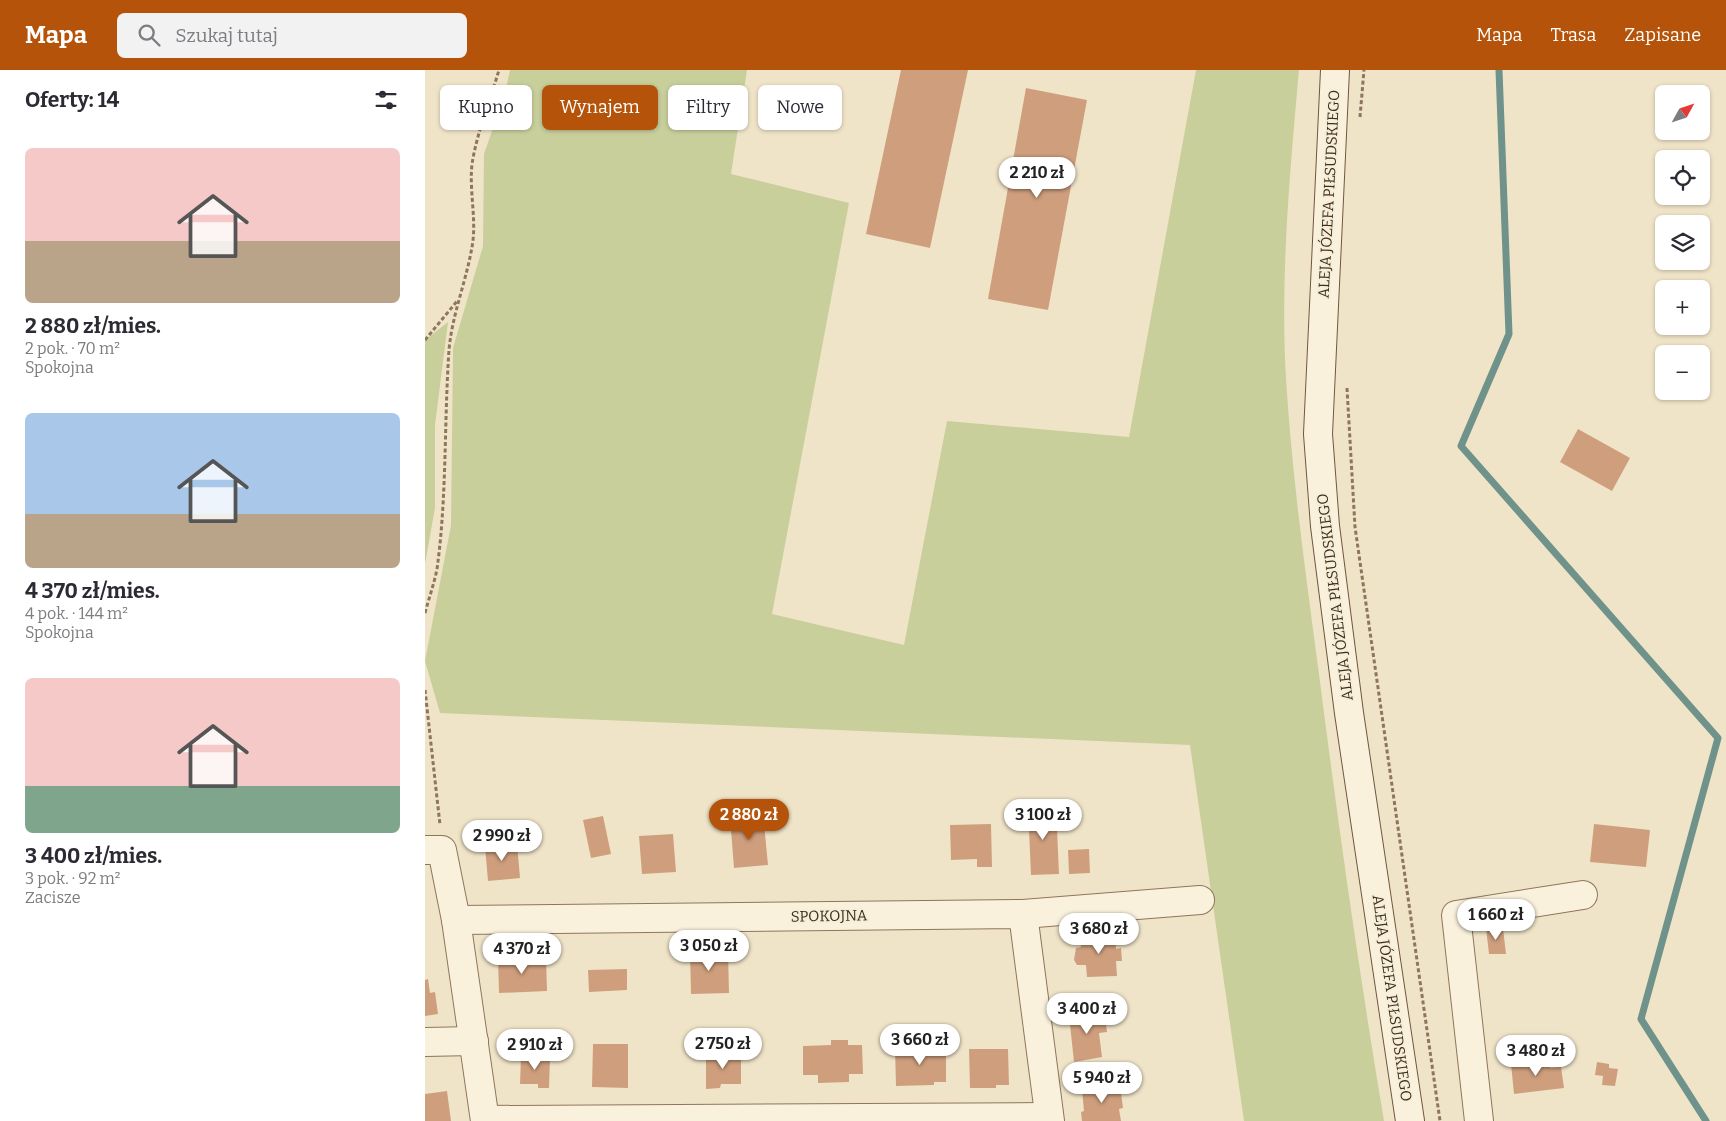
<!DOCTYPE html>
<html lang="pl">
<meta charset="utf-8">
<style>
:root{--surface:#fff;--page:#f2f2f3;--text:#2b2b33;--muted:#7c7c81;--accent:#b45309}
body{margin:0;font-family:Bitter,serif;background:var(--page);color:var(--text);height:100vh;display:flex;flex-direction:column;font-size:19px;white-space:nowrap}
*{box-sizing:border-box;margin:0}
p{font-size:16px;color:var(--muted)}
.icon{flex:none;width:28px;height:28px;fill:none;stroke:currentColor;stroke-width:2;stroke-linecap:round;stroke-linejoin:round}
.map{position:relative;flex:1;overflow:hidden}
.side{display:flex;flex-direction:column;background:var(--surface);width:425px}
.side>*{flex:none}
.guide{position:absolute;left:15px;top:15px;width:475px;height:45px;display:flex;gap:10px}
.needle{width:32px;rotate:50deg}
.buttons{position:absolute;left:1230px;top:15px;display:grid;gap:10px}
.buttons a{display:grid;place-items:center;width:55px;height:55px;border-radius:8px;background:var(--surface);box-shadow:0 1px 4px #0004;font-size:25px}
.price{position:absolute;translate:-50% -42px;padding:0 11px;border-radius:18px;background:#fff;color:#222;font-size:16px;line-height:32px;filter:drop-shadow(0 1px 2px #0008)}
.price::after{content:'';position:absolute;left:50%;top:30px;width:15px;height:11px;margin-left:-8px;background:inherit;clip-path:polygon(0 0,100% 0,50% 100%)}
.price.current{background:var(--accent);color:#fff}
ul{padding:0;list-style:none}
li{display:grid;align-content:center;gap:10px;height:265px;padding:0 25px}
li span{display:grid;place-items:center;height:155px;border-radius:8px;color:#555}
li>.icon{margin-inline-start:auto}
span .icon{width:90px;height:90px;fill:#fffc;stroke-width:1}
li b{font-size:21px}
h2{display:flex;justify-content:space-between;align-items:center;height:60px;padding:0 25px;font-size:21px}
.tag{padding:0 18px;border-radius:8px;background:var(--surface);box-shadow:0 1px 4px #0004;font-size:18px;line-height:45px}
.tag.current{background:var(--accent);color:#fff}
header{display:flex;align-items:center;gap:30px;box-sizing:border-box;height:70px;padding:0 25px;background:var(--accent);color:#fff}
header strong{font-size:24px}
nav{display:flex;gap:28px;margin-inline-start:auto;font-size:18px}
.search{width:350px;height:45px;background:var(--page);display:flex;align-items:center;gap:12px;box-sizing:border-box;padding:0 18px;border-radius:8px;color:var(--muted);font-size:19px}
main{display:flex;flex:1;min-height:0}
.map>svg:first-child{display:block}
.green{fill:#c9cf9b}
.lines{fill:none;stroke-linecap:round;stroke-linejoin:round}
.stream{stroke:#6f938a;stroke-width:7}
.building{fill:#cf9f7d}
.minor-casing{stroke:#8d765c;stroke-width:30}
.secondary-casing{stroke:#6f573f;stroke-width:30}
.path{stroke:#8d765c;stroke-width:3;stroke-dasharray:4 2.5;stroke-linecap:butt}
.minor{stroke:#faf1dc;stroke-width:28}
.secondary{stroke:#faf1dc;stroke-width:28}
.labels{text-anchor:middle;stroke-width:4;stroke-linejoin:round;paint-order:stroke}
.street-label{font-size:15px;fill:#3d2e20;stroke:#f7eed8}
</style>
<header>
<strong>Mapa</strong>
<div class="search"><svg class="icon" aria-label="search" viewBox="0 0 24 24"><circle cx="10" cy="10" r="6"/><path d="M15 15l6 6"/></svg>Szukaj tutaj</div>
<nav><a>Mapa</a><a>Trasa</a><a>Zapisane</a></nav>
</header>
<main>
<section class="side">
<h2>Oferty: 14<svg class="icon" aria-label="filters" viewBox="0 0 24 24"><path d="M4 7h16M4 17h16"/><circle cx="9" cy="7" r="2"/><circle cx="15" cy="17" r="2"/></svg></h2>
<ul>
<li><span style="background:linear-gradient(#f6c9c9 60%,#b9a48a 0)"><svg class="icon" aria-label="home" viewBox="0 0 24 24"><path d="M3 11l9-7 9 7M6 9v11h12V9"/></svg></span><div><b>2 880 zł/mies.</b><p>2 pok. · 70 m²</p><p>Spokojna</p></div></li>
<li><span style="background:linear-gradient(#a9c7e8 65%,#b9a48a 0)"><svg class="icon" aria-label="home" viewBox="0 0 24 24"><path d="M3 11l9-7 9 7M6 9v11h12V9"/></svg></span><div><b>4 370 zł/mies.</b><p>4 pok. · 144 m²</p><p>Spokojna</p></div></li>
<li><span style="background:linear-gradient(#f6c9c9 70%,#7fa58c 0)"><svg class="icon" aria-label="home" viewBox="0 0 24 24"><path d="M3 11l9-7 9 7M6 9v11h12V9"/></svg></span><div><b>3 400 zł/mies.</b><p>3 pok. · 92 m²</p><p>Zacisze</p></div></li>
</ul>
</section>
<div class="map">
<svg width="1301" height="1051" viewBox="0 0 1301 1051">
<rect width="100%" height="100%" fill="#f0e4c8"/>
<g class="green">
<path d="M85,0H322L306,104L424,133L347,544L479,575L522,351L704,367L771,0H874C865,102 855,206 861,308C867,407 881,506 894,604C913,753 934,902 959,1051H819L765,675L15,643L0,591L26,455L28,278L58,176L59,84L80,23Z"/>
<polygon points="23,252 10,355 10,438 0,494 0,270"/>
</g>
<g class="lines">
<polyline class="stream" points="1074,0 1084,264 1036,376 1293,668 1216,949 1281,1051"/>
</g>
<g class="building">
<polygon points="476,0 543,0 505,178 441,164"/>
<polygon points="601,18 662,30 623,240 563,229"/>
<polygon points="1153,359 1205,388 1187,421 1135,392"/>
<polygon points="631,736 634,804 606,805 603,737"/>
<polygon points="338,743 343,795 309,798 305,747"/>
<polygon points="178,746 186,784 166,788 158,750"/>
<polygon points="566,754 567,797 552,797 552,789 526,790 525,755"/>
<polygon points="1169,754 1225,760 1221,797 1165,792"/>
<polygon points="248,764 251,802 217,804 214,766"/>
<polygon points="92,773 95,808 63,811 60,776"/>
<polygon points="664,779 665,803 644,804 643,780"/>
<polygon points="1061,858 1078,858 1081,884 1064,884"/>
<polygon points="690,863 691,879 696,878 697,891 691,891 692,906 662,907 661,895 652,895 649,890 651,878 656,877 655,865"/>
<polygon points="303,881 304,923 266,924 265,882"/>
<polygon points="121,887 122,921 74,923 73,888"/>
<polygon points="202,899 202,920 164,922 163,900"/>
<polygon points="3,909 5,923 10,922 13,944 0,946 0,910"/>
<polygon points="679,940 682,962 674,963 677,987 649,992 644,945"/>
<polygon points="406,970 423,970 423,975 437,975 438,1004 424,1004 424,1012 393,1013 393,1005 378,1005 378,976 406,975"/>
<polygon points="168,974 203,974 203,1018 167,1017"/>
<polygon points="508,977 508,980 521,980 521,1012 509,1012 509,1015 471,1016 470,978"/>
<polygon points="544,979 583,979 584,1015 571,1015 571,1018 545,1018"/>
<polygon points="281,984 316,984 316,1014 296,1014 295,1018 281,1019"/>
<polygon points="96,986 125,987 124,1018 113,1018 113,1014 95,1014"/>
<polygon points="1124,990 1125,998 1136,997 1139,1018 1089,1024 1086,994"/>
<polygon points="1172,992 1184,994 1184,998 1193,999 1190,1016 1177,1015 1178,1006 1170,1005"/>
<polygon points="695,1015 698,1038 694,1039 696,1051 657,1051 656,1042 659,1041 657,1020"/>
<polygon points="22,1021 26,1051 0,1051 0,1024"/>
</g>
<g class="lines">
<defs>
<g id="minor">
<polyline points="0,780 17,780 31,850 60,1051"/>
<polyline points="598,844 775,830"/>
<polyline points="31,850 598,844 625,1051"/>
<polyline points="0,972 49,971"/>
<polyline points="60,1050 624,1047"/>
<polyline points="1054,1051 1031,845 1158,825"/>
</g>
<polyline id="secondary" points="910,0 893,364 900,456 924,643 985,1051"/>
</defs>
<use href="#minor" class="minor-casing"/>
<use href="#secondary" class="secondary-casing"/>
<g class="path">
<polyline points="935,47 939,0"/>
<polyline points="0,270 33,230"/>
<polyline points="922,318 930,457 1015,1051"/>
<path d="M0,543C4,528 9,514 12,499C22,427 19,353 24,280C27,245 41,212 47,177C52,150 44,122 47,94C52,62 65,31 74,0"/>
<polyline points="0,620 15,755"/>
</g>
<use href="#minor" class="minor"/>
<use href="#secondary" class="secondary"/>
</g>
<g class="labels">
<g class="street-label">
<text transform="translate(904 124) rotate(-87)" y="5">ALEJA JÓZEFA PIŁSUDSKIEGO</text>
<text transform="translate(910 527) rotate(-97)" y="5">ALEJA JÓZEFA PIŁSUDSKIEGO</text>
<text transform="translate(404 846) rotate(-1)" y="5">SPOKOJNA</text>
<text transform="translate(967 928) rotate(82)" y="5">ALEJA JÓZEFA PIŁSUDSKIEGO</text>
</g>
</g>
</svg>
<div class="buttons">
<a><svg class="needle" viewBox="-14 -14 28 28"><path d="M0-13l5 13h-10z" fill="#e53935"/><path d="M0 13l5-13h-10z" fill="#7c7c81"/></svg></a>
<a><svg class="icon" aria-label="locate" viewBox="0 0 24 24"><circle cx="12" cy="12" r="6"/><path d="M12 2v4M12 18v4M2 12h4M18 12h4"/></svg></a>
<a><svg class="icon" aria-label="layers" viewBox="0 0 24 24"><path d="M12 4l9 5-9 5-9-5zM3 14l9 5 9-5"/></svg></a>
<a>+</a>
<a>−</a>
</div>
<b class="price" style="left:612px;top:129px">2 210 zł</b>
<b class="price current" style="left:324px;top:771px">2 880 zł</b>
<b class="price" style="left:618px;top:771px">3 100 zł</b>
<b class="price" style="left:77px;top:792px">2 990 zł</b>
<b class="price" style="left:1071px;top:871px">1 660 zł</b>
<b class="price" style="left:674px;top:885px">3 680 zł</b>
<b class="price" style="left:284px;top:902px">3 050 zł</b>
<b class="price" style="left:97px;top:905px">4 370 zł</b>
<b class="price" style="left:662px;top:965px">3 400 zł</b>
<b class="price" style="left:495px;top:996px">3 660 zł</b>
<b class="price" style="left:298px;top:1000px">2 750 zł</b>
<b class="price" style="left:110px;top:1001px">2 910 zł</b>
<b class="price" style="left:1111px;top:1007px">3 480 zł</b>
<b class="price" style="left:677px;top:1034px">5 940 zł</b>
<div class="guide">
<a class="tag">Kupno</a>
<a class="tag current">Wynajem</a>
<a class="tag">Filtry</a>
<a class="tag">Nowe</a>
</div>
</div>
</main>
